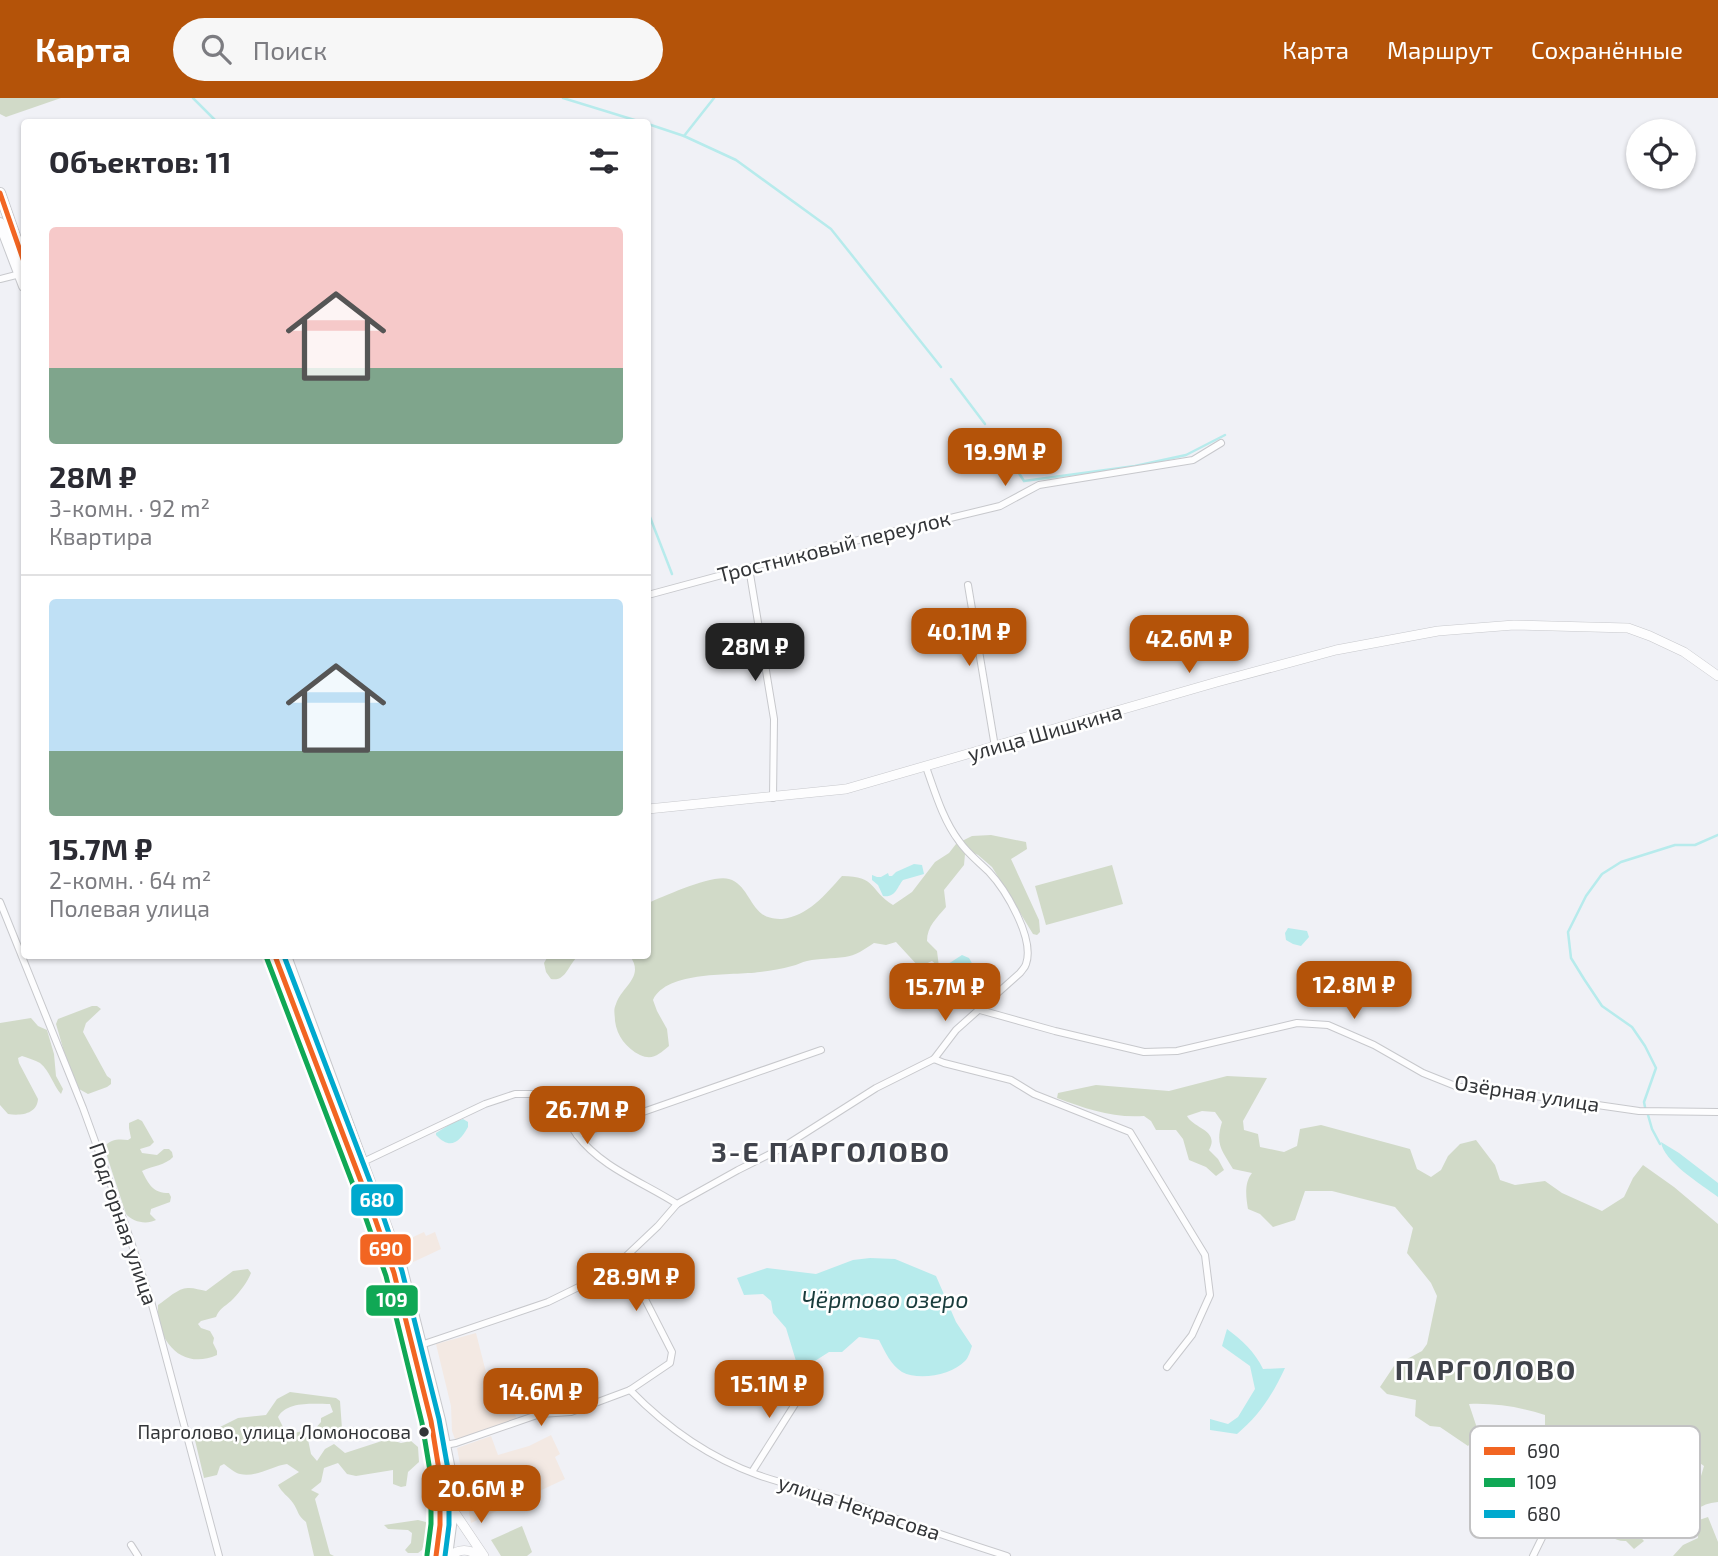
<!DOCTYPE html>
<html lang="ru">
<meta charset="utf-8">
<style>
:root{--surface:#fff;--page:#f7f7f7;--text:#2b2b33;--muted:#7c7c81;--line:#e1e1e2;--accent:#b45309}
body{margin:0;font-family:"Exo 2",sans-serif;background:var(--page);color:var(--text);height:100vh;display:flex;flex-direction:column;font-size:26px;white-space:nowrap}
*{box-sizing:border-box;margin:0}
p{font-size:23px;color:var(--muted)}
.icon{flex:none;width:38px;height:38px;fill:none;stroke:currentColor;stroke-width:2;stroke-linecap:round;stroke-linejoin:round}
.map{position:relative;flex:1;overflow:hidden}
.panel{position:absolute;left:21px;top:21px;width:630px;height:840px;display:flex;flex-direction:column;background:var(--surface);border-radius:7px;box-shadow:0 2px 5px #0004}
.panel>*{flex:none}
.fabs{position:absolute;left:1626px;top:21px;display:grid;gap:14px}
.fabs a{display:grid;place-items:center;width:70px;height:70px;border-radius:50%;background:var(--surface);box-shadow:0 2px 5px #0004;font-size:35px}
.price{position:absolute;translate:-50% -60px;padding:0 16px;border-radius:14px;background:var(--accent);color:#fff;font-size:23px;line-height:46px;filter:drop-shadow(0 2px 4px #0008)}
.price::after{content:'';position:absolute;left:50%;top:42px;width:21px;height:16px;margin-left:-10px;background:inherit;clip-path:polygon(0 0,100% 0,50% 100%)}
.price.active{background:#222;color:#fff}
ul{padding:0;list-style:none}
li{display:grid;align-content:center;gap:14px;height:371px;padding:0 28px}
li+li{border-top:2px solid var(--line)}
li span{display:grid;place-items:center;height:217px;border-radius:7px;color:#555}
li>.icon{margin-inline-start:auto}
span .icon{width:126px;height:126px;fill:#fffc;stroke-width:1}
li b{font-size:30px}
h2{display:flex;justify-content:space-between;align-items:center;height:84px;padding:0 28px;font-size:30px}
header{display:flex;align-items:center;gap:42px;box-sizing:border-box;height:98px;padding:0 35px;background:var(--accent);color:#fff}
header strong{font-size:33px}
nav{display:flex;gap:38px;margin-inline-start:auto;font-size:24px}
.search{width:490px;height:63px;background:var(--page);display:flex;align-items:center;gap:18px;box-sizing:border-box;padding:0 24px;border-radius:38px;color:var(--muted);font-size:26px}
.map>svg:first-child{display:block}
.commercial{fill:#f3e9e3}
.green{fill:#d1dac8}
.water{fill:#b7ebec}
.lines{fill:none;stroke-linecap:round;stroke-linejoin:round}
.stream{stroke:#b7ebec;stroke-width:2.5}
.street-casing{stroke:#c7c8cc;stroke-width:8}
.secondary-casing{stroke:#c7c8cc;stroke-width:10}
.primary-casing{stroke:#c7c8cc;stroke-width:12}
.street{stroke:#fdfdfe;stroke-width:6}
.secondary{stroke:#fdfdfe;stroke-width:9}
.primary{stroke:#fdfdfe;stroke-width:10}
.bus-1-casing{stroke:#fff;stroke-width:10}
.bus-2-casing{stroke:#fff;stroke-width:10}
.bus-3-casing{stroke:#fff;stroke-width:10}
.bus-1{stroke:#f26522;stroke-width:5}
.bus-2{stroke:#10a855;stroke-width:5}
.bus-3{stroke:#00a9ce;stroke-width:5}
.bus-dot{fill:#333538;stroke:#fff;stroke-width:2.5}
.labels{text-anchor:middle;stroke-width:5;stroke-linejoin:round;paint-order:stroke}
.bus-label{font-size:19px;fill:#333538;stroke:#fff;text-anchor:end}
.street-label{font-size:21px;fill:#333538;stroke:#fff}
.water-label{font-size:23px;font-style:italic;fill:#193c3c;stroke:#fff}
.district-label{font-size:28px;font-weight:bold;letter-spacing:2px;fill:#40434b;stroke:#fff}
.key{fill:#fff;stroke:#c2c2c3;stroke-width:2}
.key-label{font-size:19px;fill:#333538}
.line-badge{stroke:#fff;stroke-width:2.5}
.badge-label{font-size:19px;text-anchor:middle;font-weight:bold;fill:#fff}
</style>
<header>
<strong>Карта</strong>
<div class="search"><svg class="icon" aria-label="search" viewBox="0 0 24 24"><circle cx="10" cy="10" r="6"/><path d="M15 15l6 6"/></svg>Поиск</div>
<nav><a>Карта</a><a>Маршрут</a><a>Сохранённые</a></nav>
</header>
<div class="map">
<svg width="1718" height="1458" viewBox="0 0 1718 1458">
<rect width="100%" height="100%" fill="#f0f1f6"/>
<g class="commercial">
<polygon points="424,1134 426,1138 435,1134 441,1151 409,1166 399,1143 409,1138 411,1140"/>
<polygon points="476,1235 490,1290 497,1288 499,1294 505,1292 517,1321 456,1344 452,1333 451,1308 436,1246"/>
<polygon points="551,1337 560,1356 555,1359 565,1381 471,1425 457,1350 491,1338 498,1357 529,1348"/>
</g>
<g class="green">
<polygon points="0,0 61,0 6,19 0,16"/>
<path d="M991,737L1026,744L1027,751L1011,761L1039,822L1040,834L1037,837L1033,836L992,769L978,757L967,752L965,756L964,767L944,792L946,809C937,820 927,828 927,843L937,853L939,869L932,863L919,869L896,844L886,847L874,845C865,851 855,858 845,859C832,861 820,860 807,863C802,864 797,867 792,868C781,871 770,873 760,874C732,878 667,872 653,902L657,913L667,931L669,948C659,956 653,963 640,957C626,950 617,938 615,923C615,917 613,912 616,906C622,888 645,879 630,858H648V805C665,798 712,776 729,781C746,786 749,806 762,816C767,820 776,821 782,821C808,818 825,797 842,778C877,778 869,792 893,807L912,794L935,764L949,755L956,746L972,738Z"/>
<polygon points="1112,767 1123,806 1046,827 1035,788"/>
<path d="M548,858H578C568,867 566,884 551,881L546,874L544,865Z"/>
<polygon points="92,908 97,908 101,911 86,925 83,934 107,978 111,981 111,986 107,989 88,996 79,991 65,957 56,926 58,921"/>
<path d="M31,920L38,928L47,932L54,956L56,978L63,991L61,996C53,987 50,973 40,965C35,962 28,960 22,958L18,960L19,965L38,1001C37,1016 21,1018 8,1016L0,1007V925Z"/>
<path d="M1227,978L1267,980L1243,1023L1244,1032L1258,1036L1260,1049L1284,1054L1297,1048L1300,1031L1321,1027L1410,1051L1417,1071L1431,1079L1441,1072L1448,1058L1460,1046L1476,1042L1495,1067L1500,1082L1515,1087L1545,1083L1562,1095L1602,1113L1624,1099L1633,1080L1643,1067L1674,1089L1718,1126V1404C1693,1406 1690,1421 1678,1440L1665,1439L1663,1427L1676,1396L1701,1378L1704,1368L1697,1363L1675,1369L1665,1382L1662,1407L1653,1421H1642L1618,1408L1612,1413L1625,1422L1644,1443L1634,1451L1626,1443C1609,1444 1596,1425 1583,1417C1578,1414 1572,1412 1567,1410C1571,1389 1558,1384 1544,1373C1539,1368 1536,1359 1533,1352L1545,1327V1317C1519,1309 1496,1305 1469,1306L1479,1336L1468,1348L1440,1329L1430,1328L1415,1318L1416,1302L1387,1296L1380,1289L1394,1268L1422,1253L1427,1246L1437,1198L1431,1185L1407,1155L1413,1130L1395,1109L1332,1093H1305L1295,1122L1273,1129L1260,1116L1248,1111C1246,1099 1244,1085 1252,1075L1233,1071C1222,1052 1215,1047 1222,1024L1215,1014L1202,1013L1187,1018C1194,1031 1220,1032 1209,1052L1218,1061L1224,1072L1216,1078L1206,1069L1189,1062L1183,1041L1176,1032H1156L1151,1023L1144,1018C1111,1020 1087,1011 1057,1000L1058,995L1096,987L1169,993Z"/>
<path d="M138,1021L142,1023L154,1044L150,1048L140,1051L142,1055L157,1057L164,1051H169L172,1054L173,1059C166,1067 152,1068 142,1073C149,1087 153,1095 169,1095L171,1099L170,1104L151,1111L150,1116L156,1122C146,1127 133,1124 126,1116L104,1049C111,1041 118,1041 128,1042L131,1040L129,1030V1025Z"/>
<path d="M248,1171L251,1175C247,1185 239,1195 231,1203C224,1209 219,1211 216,1219L201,1223L198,1226L201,1230L210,1233L214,1240L213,1245L217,1253V1257C181,1273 156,1242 158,1207C167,1201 179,1189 189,1190C195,1190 200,1192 206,1193L233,1173Z"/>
<path d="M290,1294L336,1300L340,1303L342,1331L334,1336L329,1334L321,1341L317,1340L314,1332L321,1324V1320L333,1314L330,1306C313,1306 287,1303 278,1319L287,1337L306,1332L311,1356L317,1363L325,1351L334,1346L345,1355L388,1341L401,1345L411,1343L418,1349L419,1364L408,1374L406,1388L401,1389L393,1386V1372L356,1378L347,1376L338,1365L324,1370L321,1384L311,1392L319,1396L315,1401L330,1456L334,1458H314L306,1424C297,1417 299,1414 293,1405C288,1398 282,1395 278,1387L299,1374L287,1366C272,1368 255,1380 240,1376C235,1375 228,1369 224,1366L220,1368L217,1377L204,1380L194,1338L202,1332L216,1331L238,1320L266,1317L277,1301Z"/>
<polygon points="1708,1419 1718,1444 1718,1458 1673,1458 1683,1447 1698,1440 1697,1431 1699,1422"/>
<polygon points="418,1422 426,1424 427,1433 422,1452 418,1455 408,1455 405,1452 411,1445 412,1435 408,1432 388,1431 384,1427"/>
<polygon points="522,1428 532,1454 527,1458 501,1458 491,1442"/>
</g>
<g class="water">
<path d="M914,766L922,767L924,776L903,782C897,789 896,800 883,798L878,787L872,782V777L877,779H881L888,775L889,778H892L896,774Z"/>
<polygon points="1288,830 1307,833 1309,839 1301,848 1293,846 1286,842 1285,835"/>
<path d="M962,857L969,860L979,878H983L987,881C984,894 972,899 962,906L948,875V866Z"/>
<path d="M463,1021L468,1024V1029C459,1045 450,1052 436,1037V1035L452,1025Z"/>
<path d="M1661,1044L1679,1055L1718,1085V1099C1702,1087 1663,1063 1661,1044Z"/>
<path d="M870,1160L895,1161L936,1178L956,1224L972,1248C970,1253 969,1259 965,1263C952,1277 919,1283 902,1274C891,1267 885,1254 879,1242L859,1239L842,1254H829L807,1268L796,1263L786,1230L773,1215L771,1203L763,1196L744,1197L737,1180L767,1170L816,1176L853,1162Z"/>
<path d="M1227,1231C1242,1242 1255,1254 1263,1271L1285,1270C1273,1296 1259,1318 1237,1336L1210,1332V1321L1228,1326L1238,1319L1255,1291L1250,1268L1222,1248Z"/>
</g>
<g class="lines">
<g class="stream">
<polyline points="193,0 217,24"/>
<polyline points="563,0 641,24"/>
<polyline points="648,26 684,38 736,62 831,131 941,269"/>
<polyline points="684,38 714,0"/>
<polyline points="951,281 985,326"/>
<polyline points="993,335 1024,383 1135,368 1186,357 1225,337"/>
<polyline points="648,414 672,476"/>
<polyline points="1645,1009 1644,1004 1656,970 1645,948 1632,929 1602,908 1584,881 1571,860 1568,834 1586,798 1602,776 1621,764 1675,747 1695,747 1718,737"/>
<polyline points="1648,1017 1652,1031 1660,1046"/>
</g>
<defs>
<g id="street">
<polyline points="0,181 20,176"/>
<polyline points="749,470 774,621 773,700"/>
<polyline points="968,487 995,649"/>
<polyline points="648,497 796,457 1000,408 1039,387 1193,362 1221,345"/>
<path d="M926,669C935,694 943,722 959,743C967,755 979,764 989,774C1006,792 1035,841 1026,866C1025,870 1022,872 1020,875L956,932L934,961"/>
<polyline points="0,804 83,1010 125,1126 151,1203 219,1458"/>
<polyline points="980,912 1055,933 1144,954 1177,953 1297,925 1328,927 1374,947 1423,975 1458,989 1473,989 1639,1013 1718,1014"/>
<path d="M577,1037C602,1070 643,1084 677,1106"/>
<polyline points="363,1064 485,1006 515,996 539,996 548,999 556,1006 577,1037 821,952"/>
<polyline points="421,1247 548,1204 599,1179 620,1164 658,1128 677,1106 738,1072 780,1051 876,990 934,961 944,965 1011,982 1034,996 1130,1034 1205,1157 1210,1197 1192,1237 1167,1269"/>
<path d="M630,1292C667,1330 708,1359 758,1377C787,1387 817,1394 845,1403C899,1422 953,1441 1007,1458"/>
<polyline points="445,1347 456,1345 540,1316 571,1314 630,1292 670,1265 672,1254 624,1160"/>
<polyline points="1532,1369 1551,1381 1562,1399 1533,1458"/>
<polyline points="752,1374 809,1284"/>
<polyline points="131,1447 138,1458"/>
</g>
<g id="secondary">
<polyline points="648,711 846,691 1217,584 1336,552 1438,533 1514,527 1628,530 1650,538 1684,554 1718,578"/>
<polyline points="453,1412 484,1458"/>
<path d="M450,1458C460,1450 469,1451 480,1458"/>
</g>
<g id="primary">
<polyline points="0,95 24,164"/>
<polyline points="0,125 24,188"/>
<polyline points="275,858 373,1115 394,1175 431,1323 440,1378 440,1427 436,1458"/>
<polyline points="286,858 402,1171 440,1322 451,1377 453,1412 447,1458"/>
</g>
</defs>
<use href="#street" class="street-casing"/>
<use href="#secondary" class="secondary-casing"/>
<use href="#primary" class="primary-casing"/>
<use href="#street" class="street"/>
<use href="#secondary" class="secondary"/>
<use href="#primary" class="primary"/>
<defs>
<g id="bus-1">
<polyline points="0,95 24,164"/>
<polyline points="275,858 373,1115 394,1175 431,1323 440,1378 440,1427 436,1458"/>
</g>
<polyline id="bus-2" points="267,861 365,1118 386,1178 422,1325 431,1379 431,1426 427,1457"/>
<polyline id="bus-3" points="284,858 381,1112 402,1173 439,1321 449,1377 449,1427 445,1458"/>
</defs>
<use href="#bus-1" class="bus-1-casing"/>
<use href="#bus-2" class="bus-2-casing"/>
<use href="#bus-3" class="bus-3-casing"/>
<use href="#bus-1" class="bus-1"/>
<use href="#bus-2" class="bus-2"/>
<use href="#bus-3" class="bus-3"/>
</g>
<circle class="bus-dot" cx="424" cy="1334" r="6"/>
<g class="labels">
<g class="bus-label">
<text x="411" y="1341">Парголово, улица Ломоносова</text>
</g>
<g class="street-label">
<text transform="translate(834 449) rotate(-14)" y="7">Тростниковый переулок</text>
<text transform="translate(1045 635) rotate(-16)" y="7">улица Шишкина</text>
<text transform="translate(1527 996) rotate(9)" y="7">Озёрная улица</text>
<text transform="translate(123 1126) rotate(71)" y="7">Подгорная улица</text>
<text transform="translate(859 1410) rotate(18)" y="7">улица Некрасова</text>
</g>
<g class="water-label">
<text x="885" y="1210">Чёртово озеро</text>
</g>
<g class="district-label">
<text x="831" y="1064">3-Е ПАРГОЛОВО</text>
<text x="1486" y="1282">ПАРГОЛОВО</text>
</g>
</g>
<rect x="1470" y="1328" width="230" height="112" rx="10" class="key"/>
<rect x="1484" y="1349" width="31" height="8" fill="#f26522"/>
<rect x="1484" y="1380" width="31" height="9" fill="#10a855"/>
<rect x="1484" y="1412" width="31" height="8" fill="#00a9ce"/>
<g class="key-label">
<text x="1527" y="1360">690</text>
<text x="1527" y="1391">109</text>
<text x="1527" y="1423">680</text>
</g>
<g class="line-badge">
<rect x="350" y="1085" width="54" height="34" rx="7" fill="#00a9ce"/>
<rect x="359" y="1135" width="53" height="33" rx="7" fill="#f26522"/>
<rect x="365" y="1186" width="54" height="33" rx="7" fill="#10a855"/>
</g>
<g class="badge-label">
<text x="377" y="1109">680</text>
<text x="386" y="1158">690</text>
<text x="392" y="1209">109</text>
</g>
</svg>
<div class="fabs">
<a><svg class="icon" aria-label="locate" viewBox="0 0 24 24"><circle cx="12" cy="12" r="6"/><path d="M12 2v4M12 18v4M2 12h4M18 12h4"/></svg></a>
</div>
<b class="price" style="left:1005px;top:390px">19.9M ₽</b>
<b class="price" style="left:969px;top:570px">40.1M ₽</b>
<b class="price" style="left:1189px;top:577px">42.6M ₽</b>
<b class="price active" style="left:755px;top:585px">28M ₽</b>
<b class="price" style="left:1354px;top:923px">12.8M ₽</b>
<b class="price" style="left:945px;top:925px">15.7M ₽</b>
<b class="price" style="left:587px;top:1048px">26.7M ₽</b>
<b class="price" style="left:636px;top:1215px">28.9M ₽</b>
<b class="price" style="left:769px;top:1322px">15.1M ₽</b>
<b class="price" style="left:541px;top:1330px">14.6M ₽</b>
<b class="price" style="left:481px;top:1427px">20.6M ₽</b>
<section class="panel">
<h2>Объектов: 11<svg class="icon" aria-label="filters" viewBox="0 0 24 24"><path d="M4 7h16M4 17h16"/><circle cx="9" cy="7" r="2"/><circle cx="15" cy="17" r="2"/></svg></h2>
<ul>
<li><span style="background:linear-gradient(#f6c9c9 65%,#7fa58c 0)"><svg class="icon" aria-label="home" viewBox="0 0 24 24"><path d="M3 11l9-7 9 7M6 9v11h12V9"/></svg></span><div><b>28M ₽</b><p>3-комн. · 92 m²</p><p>Квартира</p></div></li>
<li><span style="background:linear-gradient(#bfe0f5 70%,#7fa58c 0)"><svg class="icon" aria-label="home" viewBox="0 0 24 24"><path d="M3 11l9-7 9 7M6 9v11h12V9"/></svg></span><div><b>15.7M ₽</b><p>2-комн. · 64 m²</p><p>Полевая улица</p></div></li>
</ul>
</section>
</div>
